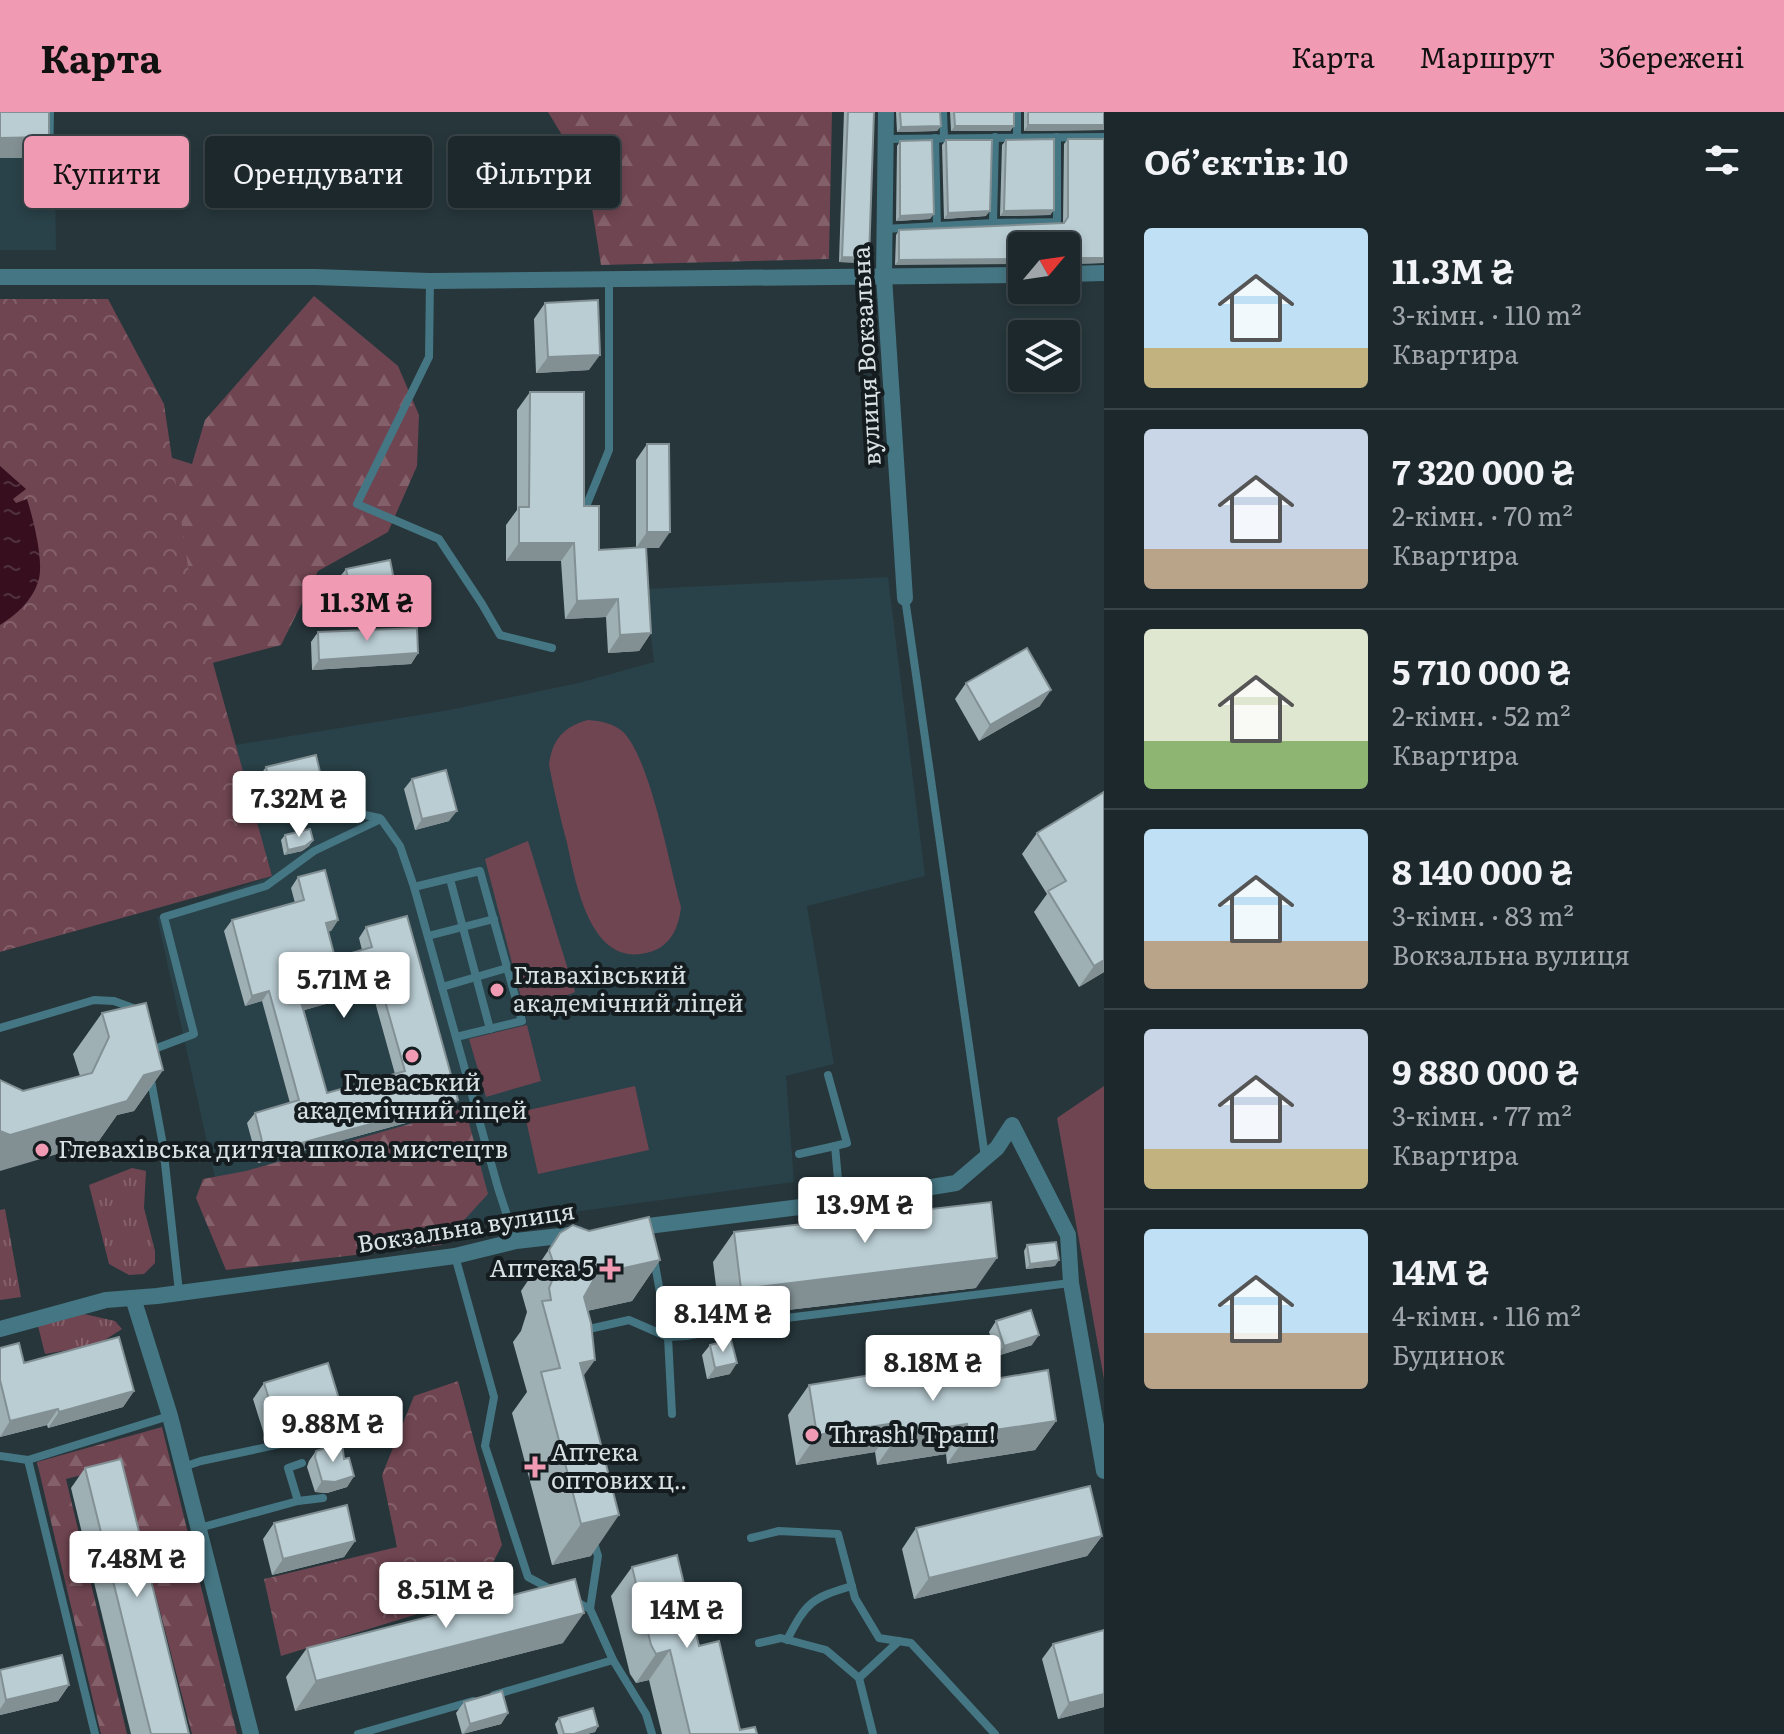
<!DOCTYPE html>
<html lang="uk">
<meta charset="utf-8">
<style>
:root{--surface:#1c282c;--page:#253034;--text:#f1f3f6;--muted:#a0a6a9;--line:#3a4448;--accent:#f19ab3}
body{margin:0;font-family:Literata,serif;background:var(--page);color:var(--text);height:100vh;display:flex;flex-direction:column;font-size:30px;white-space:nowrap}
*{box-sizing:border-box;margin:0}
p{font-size:26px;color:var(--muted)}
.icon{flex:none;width:44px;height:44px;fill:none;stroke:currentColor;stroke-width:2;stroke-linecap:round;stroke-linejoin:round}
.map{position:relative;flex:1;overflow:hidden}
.panel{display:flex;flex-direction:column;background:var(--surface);width:680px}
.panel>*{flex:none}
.banner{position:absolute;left:24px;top:24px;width:760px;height:72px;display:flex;gap:16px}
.needle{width:52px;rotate:61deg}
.controls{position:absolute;left:1008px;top:120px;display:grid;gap:16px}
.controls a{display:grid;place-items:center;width:72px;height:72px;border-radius:8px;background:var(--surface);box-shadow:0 4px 12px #0003,0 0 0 2px var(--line);font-size:40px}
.price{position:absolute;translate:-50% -68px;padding:0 18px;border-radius:8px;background:#fff;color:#222;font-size:26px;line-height:52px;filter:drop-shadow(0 2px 4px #0008)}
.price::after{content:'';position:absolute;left:50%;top:48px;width:24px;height:18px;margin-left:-12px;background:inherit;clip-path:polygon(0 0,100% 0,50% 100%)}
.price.current{background:var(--accent);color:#111}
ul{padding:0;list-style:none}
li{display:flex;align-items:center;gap:24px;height:200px;padding:0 40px}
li+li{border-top:2px solid var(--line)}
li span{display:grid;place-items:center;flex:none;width:224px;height:160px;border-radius:8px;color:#555}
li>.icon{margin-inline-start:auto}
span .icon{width:96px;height:96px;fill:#fffc;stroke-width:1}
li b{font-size:34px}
h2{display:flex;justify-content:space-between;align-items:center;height:96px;padding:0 40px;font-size:34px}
.tag{padding:0 28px;border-radius:8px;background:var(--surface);box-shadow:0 4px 12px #0003,0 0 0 2px var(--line);font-size:28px;line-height:72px}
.tag.current{background:var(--accent);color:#111}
header{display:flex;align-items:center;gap:48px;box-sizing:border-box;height:112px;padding:0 40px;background:var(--accent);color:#111}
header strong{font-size:38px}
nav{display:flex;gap:44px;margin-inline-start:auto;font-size:28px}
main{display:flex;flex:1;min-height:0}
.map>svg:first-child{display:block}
.built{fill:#294148}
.grass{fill:url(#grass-tufts)}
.forest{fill:url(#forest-firs)}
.park{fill:url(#park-crowns)}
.garden{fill:#6f4551}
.water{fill:url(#water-ripples)}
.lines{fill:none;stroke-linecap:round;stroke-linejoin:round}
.lane{stroke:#457683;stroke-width:8}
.street{stroke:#457683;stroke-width:16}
.wall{fill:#9fb0b5;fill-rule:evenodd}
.shaded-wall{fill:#829094}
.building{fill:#b9cdd3;stroke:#829094;stroke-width:2;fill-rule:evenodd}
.poi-dot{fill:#f19ab3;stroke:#151c1f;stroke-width:3}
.labels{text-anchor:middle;stroke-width:8;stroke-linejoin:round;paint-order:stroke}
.street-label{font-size:24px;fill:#d8e2e5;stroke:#151c1f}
.poi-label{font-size:24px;fill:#d8e2e5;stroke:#151c1f;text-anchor:start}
</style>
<header>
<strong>Карта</strong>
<nav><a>Карта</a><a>Маршрут</a><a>Збережені</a></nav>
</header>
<main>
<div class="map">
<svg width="1104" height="1622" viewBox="0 0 1104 1622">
<defs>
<pattern id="grass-tufts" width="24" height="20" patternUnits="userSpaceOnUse" patternTransform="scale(2)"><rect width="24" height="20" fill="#6f4551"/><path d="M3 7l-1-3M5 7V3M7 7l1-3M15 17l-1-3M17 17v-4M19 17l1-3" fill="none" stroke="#83606a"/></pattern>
<pattern id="forest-firs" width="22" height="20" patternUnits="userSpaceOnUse" patternTransform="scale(2)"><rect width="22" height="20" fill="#6f4551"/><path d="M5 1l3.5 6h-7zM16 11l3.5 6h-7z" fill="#83606a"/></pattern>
<pattern id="park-crowns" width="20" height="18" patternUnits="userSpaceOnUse" patternTransform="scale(2)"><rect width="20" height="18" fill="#6f4551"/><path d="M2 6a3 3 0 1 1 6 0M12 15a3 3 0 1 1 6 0" fill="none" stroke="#83606a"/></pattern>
<pattern id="water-ripples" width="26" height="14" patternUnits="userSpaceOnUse" patternTransform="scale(2)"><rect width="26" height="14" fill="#360e1d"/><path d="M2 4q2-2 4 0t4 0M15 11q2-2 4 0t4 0" fill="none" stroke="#52313e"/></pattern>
</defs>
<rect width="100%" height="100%" fill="#26363b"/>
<g class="built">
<polygon points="0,0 54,0 56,138 0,138"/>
<polygon points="888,465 925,764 807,794 834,952 786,964 794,1070 222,1148 224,1107 157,805 272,764 235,633 449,598 578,571 654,550 645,477"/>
</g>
<g class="grass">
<polygon points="132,1056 146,1059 144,1096 155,1139 155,1151 144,1162 129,1163 109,1152 89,1073"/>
<polygon points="5,1097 21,1185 0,1188 0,1098"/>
<polygon points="84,1202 115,1209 122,1217 97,1233 45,1242 38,1214"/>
</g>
<g class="forest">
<polygon points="548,0 832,0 829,147 601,153 587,64"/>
<polygon points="314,184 398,254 419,303 417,354 388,420 318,459 281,533 193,556 0,199 153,340 192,352 205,308"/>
<polygon points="465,996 488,1082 441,1133 226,1158 196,1086 203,1067 246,1059"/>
<polygon points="162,1315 237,1622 192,1622 122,1353 66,1367 127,1622 101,1622 37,1350"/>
</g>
<g class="park">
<polygon points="0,187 108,187 164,292 190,468 272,764 0,840"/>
<polygon points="458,1269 502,1433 476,1484 281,1544 264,1467 397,1435 382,1363 414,1284"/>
</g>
<g class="garden">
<path d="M588,608C601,609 612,611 622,619C650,644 670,756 681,795C679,814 672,832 653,839C591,861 576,772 567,731C560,705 554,679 549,653C552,628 563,615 588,608Z"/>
<polygon points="528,729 575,880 525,901 485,747"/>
<polygon points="527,913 541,969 486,985 469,927"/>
<polygon points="635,974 649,1038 538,1062 524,999"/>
<polygon points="1104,974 1104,1267 1057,1006"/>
</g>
<path class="water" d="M0,354L26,377L13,387L16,391L27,387C33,406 45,452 38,470C32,489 16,503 0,513Z"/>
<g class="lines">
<g class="lane">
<polyline points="943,0 944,25"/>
<polyline points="1017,0 1017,24"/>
<polyline points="935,26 937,116"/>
<polyline points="885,27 1104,25"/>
<polyline points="993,111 1057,110 1057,25"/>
<polyline points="884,117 993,111 995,25"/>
<polyline points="430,169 429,245 357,392 439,427 482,492 500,523 552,536"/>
<polyline points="585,397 609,338 609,168"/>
<polyline points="905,486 985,1045"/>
<polyline points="262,703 328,695 379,706"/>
<polyline points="450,767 490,917"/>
<polyline points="414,775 480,759 522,909 456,925"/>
<polyline points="428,824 494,807"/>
<polyline points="442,875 507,856"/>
<polyline points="0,916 94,888 114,889 133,896 134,899"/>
<polyline points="149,939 194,922 164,805 266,774 314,739 381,707 400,734 414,775 498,1076 515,1128"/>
<polyline points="150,963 163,1033 179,1180"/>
<polyline points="828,963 847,1031 835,1034 840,1090"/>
<polyline points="799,1042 835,1034"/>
<polyline points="455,1144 494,1285 485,1334 528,1465 554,1479"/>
<polyline points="654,1147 668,1225 672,1302"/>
<polyline points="582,1222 589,1217 629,1208 668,1225 687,1224 770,1208 1070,1171"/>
<polyline points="0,1344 28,1348"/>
<polyline points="183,1355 201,1349 328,1322"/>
<polyline points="298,1389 323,1386"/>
<polyline points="199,1416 298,1389 288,1356 302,1351"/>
<polyline points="751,1426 779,1419 838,1422 855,1486 879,1526 911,1531 995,1622"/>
<polyline points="573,1488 590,1497 613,1548"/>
<polyline points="590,1497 598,1444 593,1428"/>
<path d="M787,1528C806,1491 811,1486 852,1474"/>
<polyline points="759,1531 781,1526 826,1538 859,1566 873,1622"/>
<polyline points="859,1566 899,1529"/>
<polyline points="494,1583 613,1548 646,1602 652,1622"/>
<polyline points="95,1622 28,1348 169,1304"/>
<polyline points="358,1622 473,1589"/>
</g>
<g class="street">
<polyline points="886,0 884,165 905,486"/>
<polyline points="45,44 46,0"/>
<polyline points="1066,162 1104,161"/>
<polyline points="0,165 315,165 430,169 1022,163"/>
<polyline points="632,1116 840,1090 956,1071 997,1036 1012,1013 1068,1123 1071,1171 1104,1359"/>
<polyline points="133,1186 170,1304 251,1622"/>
<polyline points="0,1217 106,1188 157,1184 455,1144 516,1129 578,1122"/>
</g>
</g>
<g class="wall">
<polygon points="844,0 874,0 869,146 865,151 839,150"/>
<polygon points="896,0 940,0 941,14 937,19 897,20"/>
<polygon points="950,0 1014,0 1014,14 1010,19 951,19"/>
<polygon points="1024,0 1104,0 1104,18 1024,19"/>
<polygon points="1068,27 1104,151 1066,152 1066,134 895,153 896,123 899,118 1063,111 1064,32"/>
<polygon points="946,28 986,104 944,107 942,33"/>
<polygon points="1006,28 1054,98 1050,103 1000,104 1002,33"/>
<polygon points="900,29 930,107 896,109 897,34"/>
<polygon points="545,191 589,258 536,261 534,207"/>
<polygon points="530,280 584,394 599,438 636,436 636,348 647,332 659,436 646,436 651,521 639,539 608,541 606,505 565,507 561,449 506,449 506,413 517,398 517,298"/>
<polygon points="346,457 388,489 344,497 338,467"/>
<polygon points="318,520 418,541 411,552 312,558 311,530"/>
<polygon points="966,571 1040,594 979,629 955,587"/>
<polygon points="266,655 323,673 315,684 265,696 258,666"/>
<polygon points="412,667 449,709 415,718 404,677"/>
<polygon points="1104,680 1104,860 1079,875 1034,800 1047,782 1022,742 1037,721"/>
<polygon points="285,723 313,728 309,734 302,739 284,743 281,728"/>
<path d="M298,765L338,808L331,819H328L335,846L362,838L359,826L366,815L458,988L450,999L258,1051L247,1011L255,1001L290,991L262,889L245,894L224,819L232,808L295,791L291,776ZM372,879L395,962L327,981L304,898Z"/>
<polygon points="102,901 163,958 134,999 117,1003 98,1030 23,979 80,964 73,942"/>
<polygon points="734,1120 976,1176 720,1206 713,1150"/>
<polygon points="560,1121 660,1148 632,1189 587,1199 583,1264 591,1444 552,1453 512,1301 527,1280 513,1230 521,1219 527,1200 521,1179"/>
<polygon points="1027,1133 1055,1154 1026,1157 1024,1139"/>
<polygon points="996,1209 1032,1233 997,1244 989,1220"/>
<polygon points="710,1233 730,1262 707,1267 702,1243"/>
<polygon points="0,1236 24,1251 134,1279 123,1295 48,1316 47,1313 0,1325"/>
<polygon points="264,1271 328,1303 264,1322 253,1287"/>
<polygon points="971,1271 1056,1309 1035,1338 947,1352 946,1342 877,1353 875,1340 796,1353 788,1303 809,1273"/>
<polygon points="316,1339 344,1347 354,1364 347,1375 327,1381 315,1380 307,1355 309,1349"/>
<polygon points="85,1356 189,1622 131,1622 71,1376"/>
<polygon points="274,1411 355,1429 344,1445 272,1463 263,1427"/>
<polygon points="916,1416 1102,1424 1087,1444 914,1487 902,1437"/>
<polygon points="632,1455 699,1534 740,1618 757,1622 662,1622 649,1568 636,1571 630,1562 611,1484"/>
<polygon points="563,1531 295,1599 286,1565 307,1536"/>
<polygon points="1053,1532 1104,1595 1058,1607 1042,1547"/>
<polygon points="0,1558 69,1573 58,1589 0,1603"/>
<polygon points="464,1590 508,1601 501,1612 462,1622 456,1601"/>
<polygon points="559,1606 598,1614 595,1620 587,1622 558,1622 555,1612"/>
</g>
<g class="shaded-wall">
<polygon points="1028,13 1104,13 1104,18 1024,19"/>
<polygon points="941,14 937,19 897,20 901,15"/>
<polygon points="955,14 1014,14 1010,19 951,19"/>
<polygon points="49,25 34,46 0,46 0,26"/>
<polygon points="1054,98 1050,103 1000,104 1004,99"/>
<polygon points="990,99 986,104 944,107 948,101"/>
<polygon points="934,102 930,107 896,109 900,104"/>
<polygon points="842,145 869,146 865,151 839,150"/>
<polygon points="1066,146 1104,146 1104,151 1066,152"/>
<polygon points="1022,147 1022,152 895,153 899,148"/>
<polygon points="600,243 589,258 536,261 548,245"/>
<polygon points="647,420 670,420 659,436 636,436"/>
<polygon points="519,431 574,431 561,449 506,449"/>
<polygon points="396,478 388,489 344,497 352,487"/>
<polygon points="618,487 606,505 565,507 577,489"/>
<polygon points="651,521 639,539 608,541 620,523"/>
<polygon points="418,541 411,552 312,558 319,548"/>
<polygon points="1051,578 1040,594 979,629 990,613"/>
<polygon points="323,673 315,684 265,696 273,685"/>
<polygon points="457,699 449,709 415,718 422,707"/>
<polygon points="313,728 309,734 302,739 284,743 288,738"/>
<polygon points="338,808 331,819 318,822 326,811"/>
<polygon points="1104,848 1104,860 1079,875 1094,854"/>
<polygon points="379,868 372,879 294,901 301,890"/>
<polygon points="269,879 262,889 245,894 252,884"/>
<polygon points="163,958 134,999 117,1003 98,1030 0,1059 0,1019 144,963"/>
<polygon points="458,988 450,999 258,1051 265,1041"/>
<polygon points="997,1146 976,1176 720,1206 741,1177"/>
<polygon points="660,1148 632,1189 568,1203 597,1162"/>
<polygon points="1059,1148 1055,1154 1026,1157 1030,1152"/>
<polygon points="1039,1223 1032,1233 997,1244 1004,1234"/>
<polygon points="595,1248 566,1288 580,1251"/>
<polygon points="737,1251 730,1262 707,1267 715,1256"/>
<polygon points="134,1279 123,1295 48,1316 59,1300"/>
<polygon points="339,1287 328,1303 264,1322 275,1307"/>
<polygon points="58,1297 47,1313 0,1325 10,1309"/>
<polygon points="1056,1309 1035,1338 947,1352 968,1322"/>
<polygon points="896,1311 875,1340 796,1353 817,1323"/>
<polygon points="967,1312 946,1342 877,1353 898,1323"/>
<polygon points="354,1364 347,1375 327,1381 315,1380 322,1369"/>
<polygon points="619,1403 591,1444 552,1453 581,1412"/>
<polygon points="1102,1424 1087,1444 914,1487 929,1466"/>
<polygon points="355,1429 344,1445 272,1463 283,1447"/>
<polygon points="584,1501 563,1531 295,1599 316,1569"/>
<polygon points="670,1538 649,1568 636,1571 656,1542"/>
<polygon points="69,1573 58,1589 0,1603 0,1597 6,1588"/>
<polygon points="1104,1582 1104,1595 1058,1607 1069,1591"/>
<polygon points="508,1601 501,1612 463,1622 470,1612"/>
<polygon points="598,1614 595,1620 587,1622 574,1622"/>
</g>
<g class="building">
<polygon points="0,0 49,0 49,25 0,26"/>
<polygon points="848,0 874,0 869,146 842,145"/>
<polygon points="900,0 940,0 941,14 901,15"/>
<polygon points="954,0 1014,0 1014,14 955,14"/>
<rect x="1028" y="0" width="76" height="13"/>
<polygon points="1054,27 1054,98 1004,99 1006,28"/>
<polygon points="1068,27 1104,27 1104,146 1066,146 1066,134 1022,134 1022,147 899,148 899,118 1064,111 1068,105"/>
<polygon points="932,28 934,102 900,104 900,29"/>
<polygon points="946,28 992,28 990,99 948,101"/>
<polygon points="598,188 600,243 548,245 545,191"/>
<polygon points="530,280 584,280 584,394 599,394 599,438 646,435 651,521 620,523 618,487 577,489 574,431 519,431 519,395 529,395"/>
<polygon points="647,332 669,332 670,420 647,420"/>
<polygon points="390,448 396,478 352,487 346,457"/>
<polygon points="417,516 418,541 319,548 318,520"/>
<polygon points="1027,536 1051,578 990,613 966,571"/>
<polygon points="316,643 323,673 273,685 266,655"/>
<polygon points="446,658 457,699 422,707 412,667"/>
<polygon points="1104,680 1104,848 1094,854 1048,779 1066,769 1037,721"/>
<polygon points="310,717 313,728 305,734 288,738 285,723"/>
<path d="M325,758L338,808L326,811L335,846L372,835L366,815L407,804L458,988L265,1041L255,1001L299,988L269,879L252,884L232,808L304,788L298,765ZM379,868L405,959L327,981L301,890Z"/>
<polygon points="146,891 163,958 144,963 127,989 10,1023 0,1019 0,968 23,979 92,961 109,925 102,901"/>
<polygon points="991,1090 997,1146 741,1177 734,1120"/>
<polygon points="649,1105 660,1148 597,1162 584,1185 591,1211 595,1248 580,1251 619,1403 581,1412 541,1260 560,1256 542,1189 551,1188 549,1176 556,1159 549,1138 560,1121 573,1113 589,1119"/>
<polygon points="1056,1130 1059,1148 1030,1152 1027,1133"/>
<polygon points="1031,1198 1039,1223 1004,1234 996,1209"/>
<polygon points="119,1225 134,1279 59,1300 58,1297 10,1309 0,1268 0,1236 19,1231 24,1251"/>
<polygon points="731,1228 737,1251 715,1256 710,1233"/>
<polygon points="328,1251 339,1287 275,1307 264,1271"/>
<polygon points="1048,1258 1056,1309 968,1322 967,1312 898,1323 896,1311 817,1323 809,1273 896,1259 898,1271 969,1260 971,1271"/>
<polygon points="342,1331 344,1347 349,1346 354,1364 335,1370 322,1369 315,1345 316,1339"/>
<polygon points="121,1347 189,1622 151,1622 85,1356"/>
<polygon points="1090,1374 1102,1424 929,1466 916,1416"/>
<polygon points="347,1393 355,1429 283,1447 274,1411"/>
<polygon points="677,1443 699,1534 719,1529 740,1618 755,1615 757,1622 690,1622 670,1538 656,1542 651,1533 632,1455"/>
<polygon points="575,1467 584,1501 316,1569 307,1536"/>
<polygon points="1104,1518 1104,1582 1069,1591 1053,1532"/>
<polygon points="62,1543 69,1573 6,1588 0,1558"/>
<polygon points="502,1579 508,1601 470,1612 464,1590"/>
<polygon points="593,1596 598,1614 574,1622 564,1622 559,1606"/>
</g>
<g class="poi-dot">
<circle cx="497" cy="878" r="8"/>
<circle cx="412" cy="944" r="8"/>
<circle cx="42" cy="1038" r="8"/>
<path d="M606 1145h8v8h8v8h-8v8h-8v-8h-8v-8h8z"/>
<circle cx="812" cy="1323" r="8"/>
<path d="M531 1343h8v8h8v8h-8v8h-8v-8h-8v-8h8z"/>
</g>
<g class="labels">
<g class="street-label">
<text transform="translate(867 244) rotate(-93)" y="8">вулиця Вокзальна</text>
<text transform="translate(466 1116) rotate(-9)" y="8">Вокзальна вулиця</text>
</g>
<g class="poi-label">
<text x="513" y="872">Главахівський<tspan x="513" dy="28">академічний ліцей</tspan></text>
<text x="412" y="979" text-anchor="middle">Глеваський<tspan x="412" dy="28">академічний ліцей</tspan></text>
<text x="58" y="1046">Глевахівська дитяча школа мистецтв</text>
<text x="594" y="1165" text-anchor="end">Аптека 5</text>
<text x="828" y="1331">Thrash! Траш!</text>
<text x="551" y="1349">Аптека<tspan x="551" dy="28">оптових ц‥</tspan></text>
</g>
</g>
</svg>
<div class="controls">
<a><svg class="needle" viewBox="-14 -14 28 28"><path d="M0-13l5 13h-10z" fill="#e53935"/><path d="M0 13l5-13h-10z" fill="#a0a6a9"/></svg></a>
<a><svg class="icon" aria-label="layers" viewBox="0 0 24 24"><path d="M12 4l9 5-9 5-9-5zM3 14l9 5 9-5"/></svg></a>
</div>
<b class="price current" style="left:367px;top:531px">11.3M ₴</b>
<b class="price" style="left:299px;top:727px">7.32M ₴</b>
<b class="price" style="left:344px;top:908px">5.71M ₴</b>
<b class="price" style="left:865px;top:1133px">13.9M ₴</b>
<b class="price" style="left:723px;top:1242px">8.14M ₴</b>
<b class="price" style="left:933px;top:1291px">8.18M ₴</b>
<b class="price" style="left:333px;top:1352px">9.88M ₴</b>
<b class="price" style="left:137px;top:1487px">7.48M ₴</b>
<b class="price" style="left:446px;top:1518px">8.51M ₴</b>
<b class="price" style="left:687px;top:1538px">14M ₴</b>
<div class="banner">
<a class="tag current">Купити</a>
<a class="tag">Орендувати</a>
<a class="tag">Фільтри</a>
</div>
</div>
<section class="panel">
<h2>Об’єктів: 10<svg class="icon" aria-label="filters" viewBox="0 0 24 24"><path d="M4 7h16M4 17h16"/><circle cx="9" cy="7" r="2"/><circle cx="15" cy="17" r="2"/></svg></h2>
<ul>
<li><span style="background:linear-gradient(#bfe0f5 75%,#c2b280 0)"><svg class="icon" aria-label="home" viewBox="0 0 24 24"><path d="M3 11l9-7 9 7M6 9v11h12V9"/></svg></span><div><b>11.3M ₴</b><p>3-кімн. · 110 m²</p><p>Квартира</p></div></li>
<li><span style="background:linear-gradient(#c9d6e8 75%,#b9a48a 0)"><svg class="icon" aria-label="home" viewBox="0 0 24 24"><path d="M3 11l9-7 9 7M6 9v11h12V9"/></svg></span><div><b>7 320 000 ₴</b><p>2-кімн. · 70 m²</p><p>Квартира</p></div></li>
<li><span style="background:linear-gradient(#dfe7d0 70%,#8fb573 0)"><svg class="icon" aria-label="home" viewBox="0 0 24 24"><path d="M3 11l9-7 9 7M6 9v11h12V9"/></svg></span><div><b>5 710 000 ₴</b><p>2-кімн. · 52 m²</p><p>Квартира</p></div></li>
<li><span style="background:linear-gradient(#bfe0f5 70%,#b9a48a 0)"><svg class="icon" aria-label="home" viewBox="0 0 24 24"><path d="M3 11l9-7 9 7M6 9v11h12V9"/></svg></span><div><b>8 140 000 ₴</b><p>3-кімн. · 83 m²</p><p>Вокзальна вулиця</p></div></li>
<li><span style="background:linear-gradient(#c9d6e8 75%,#c2b280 0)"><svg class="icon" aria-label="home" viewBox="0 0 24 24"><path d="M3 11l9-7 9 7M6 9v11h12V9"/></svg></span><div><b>9 880 000 ₴</b><p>3-кімн. · 77 m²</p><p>Квартира</p></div></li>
<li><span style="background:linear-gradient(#bfe0f5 65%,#b9a48a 0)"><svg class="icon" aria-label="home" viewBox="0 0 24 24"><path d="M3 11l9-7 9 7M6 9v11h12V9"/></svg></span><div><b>14M ₴</b><p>4-кімн. · 116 m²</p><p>Будинок</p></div></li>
</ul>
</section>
</main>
